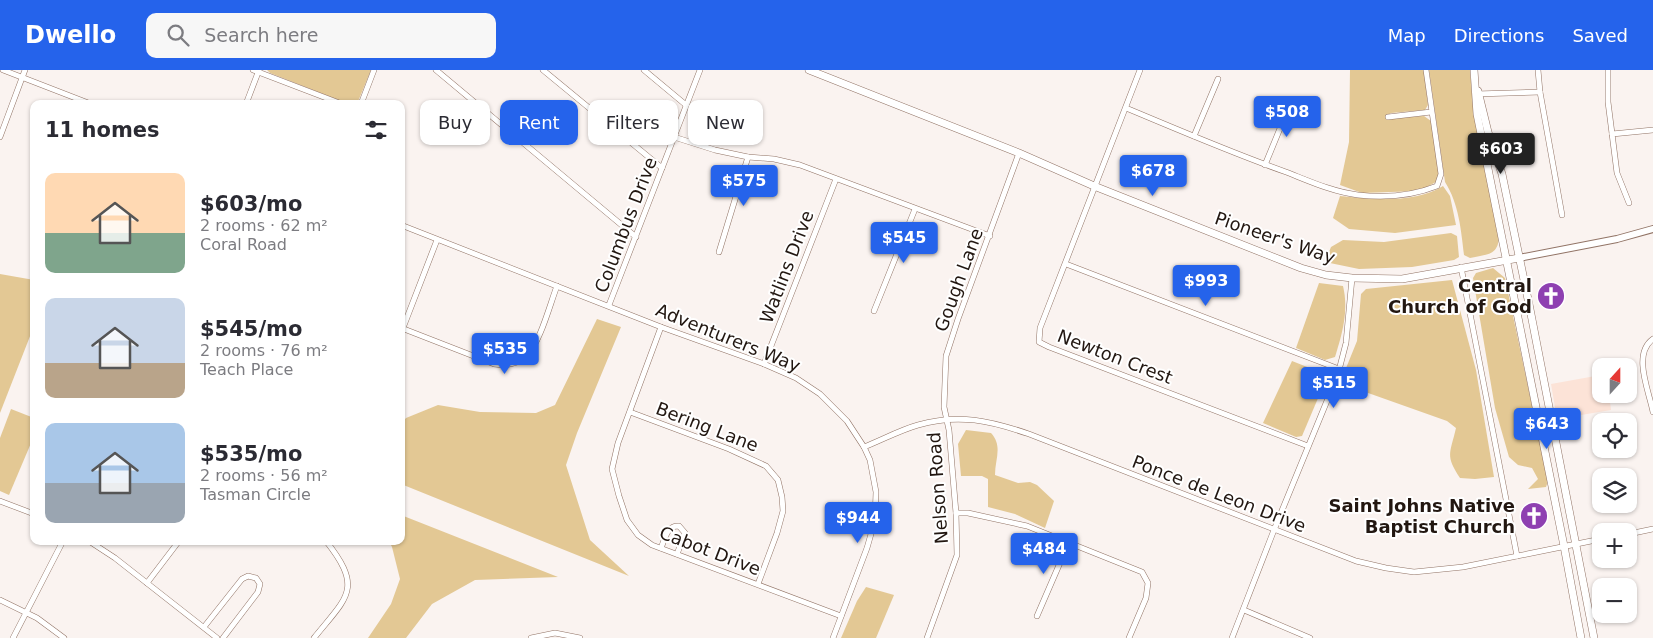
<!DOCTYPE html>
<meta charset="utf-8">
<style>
:root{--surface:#fff;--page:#f7f7f7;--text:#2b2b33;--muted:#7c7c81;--accent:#2563eb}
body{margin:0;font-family:"DejaVu Sans",sans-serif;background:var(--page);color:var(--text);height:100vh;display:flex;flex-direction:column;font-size:19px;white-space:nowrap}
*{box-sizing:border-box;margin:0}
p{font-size:16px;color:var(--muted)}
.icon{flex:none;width:28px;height:28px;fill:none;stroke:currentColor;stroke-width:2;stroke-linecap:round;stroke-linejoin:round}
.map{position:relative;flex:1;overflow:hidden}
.sheet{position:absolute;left:30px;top:30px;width:375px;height:445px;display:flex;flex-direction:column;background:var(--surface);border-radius:10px;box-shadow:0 1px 4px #0004}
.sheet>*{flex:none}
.top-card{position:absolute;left:420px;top:30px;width:475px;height:45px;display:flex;gap:10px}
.needle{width:32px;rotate:21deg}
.buttons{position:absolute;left:1592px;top:288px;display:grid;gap:10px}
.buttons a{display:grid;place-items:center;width:45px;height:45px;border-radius:10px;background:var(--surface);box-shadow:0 1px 4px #0004;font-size:25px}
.price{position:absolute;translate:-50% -42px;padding:0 11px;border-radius:5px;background:var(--accent);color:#fff;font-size:16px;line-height:32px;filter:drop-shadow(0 1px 2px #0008)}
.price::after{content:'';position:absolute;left:50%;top:30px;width:15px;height:11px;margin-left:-8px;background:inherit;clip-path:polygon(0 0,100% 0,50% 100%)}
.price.current{background:#222;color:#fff}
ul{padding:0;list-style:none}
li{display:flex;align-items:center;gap:15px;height:125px;padding:0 15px}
li span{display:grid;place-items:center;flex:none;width:140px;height:100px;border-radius:10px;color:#555}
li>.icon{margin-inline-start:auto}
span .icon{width:60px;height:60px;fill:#fffc;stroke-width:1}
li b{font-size:21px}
h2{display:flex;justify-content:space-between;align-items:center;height:60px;padding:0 15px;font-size:21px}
.tag{padding:0 18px;border-radius:10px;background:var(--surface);box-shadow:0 1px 4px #0004;font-size:18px;line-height:45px}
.tag.current{background:var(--accent);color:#fff}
header{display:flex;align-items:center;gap:30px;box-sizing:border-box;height:70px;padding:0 25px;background:var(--accent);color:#fff}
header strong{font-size:24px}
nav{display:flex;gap:28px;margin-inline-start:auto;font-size:18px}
.search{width:350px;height:45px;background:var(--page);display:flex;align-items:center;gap:12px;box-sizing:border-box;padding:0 18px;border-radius:10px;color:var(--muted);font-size:19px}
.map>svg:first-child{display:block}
.built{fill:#fce3d7}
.green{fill:#e3c894}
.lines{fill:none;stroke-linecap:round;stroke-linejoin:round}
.minor-casing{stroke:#917365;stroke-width:6}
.tertiary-casing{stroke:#917365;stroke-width:8}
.secondary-casing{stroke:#917365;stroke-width:8}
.minor{stroke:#fff;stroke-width:5}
.tertiary{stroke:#fff;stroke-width:6}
.secondary{stroke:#fff;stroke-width:7}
.labels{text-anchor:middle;stroke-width:4;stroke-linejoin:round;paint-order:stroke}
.street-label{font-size:18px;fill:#221711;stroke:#fff}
.poi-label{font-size:18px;font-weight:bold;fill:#221711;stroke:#fff;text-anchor:end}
</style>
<header>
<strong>Dwello</strong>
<div class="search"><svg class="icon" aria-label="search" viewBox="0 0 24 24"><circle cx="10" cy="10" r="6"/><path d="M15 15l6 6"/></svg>Search here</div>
<nav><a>Map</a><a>Directions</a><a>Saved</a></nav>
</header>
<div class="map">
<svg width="1653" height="568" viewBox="0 0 1653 568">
<rect width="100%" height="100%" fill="#faf3f0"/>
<polygon class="built" points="1601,305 1601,324 1609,324 1611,340 1557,349 1551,314"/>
<g class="green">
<polygon points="267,0 371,0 357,34 348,34 270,3"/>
<polygon points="1350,0 1424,0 1428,35 1425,40 1391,43 1385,47 1387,50 1403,47 1424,46 1431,51 1440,104 1436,112 1419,121 1362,123 1340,115 1349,72"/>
<path d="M1429,0H1470L1472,24L1499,167C1498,186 1487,184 1470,188L1464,185C1461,160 1459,134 1445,112Z"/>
<path d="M1443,116L1450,126L1456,155L1395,163L1349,159L1333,148L1340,126C1371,129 1415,134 1443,116Z"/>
<polygon points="1451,163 1457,166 1459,187 1454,190 1412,197 1359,199 1325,192 1331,177 1343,170 1384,172"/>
<polygon points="1493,198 1505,208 1548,411 1546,417 1528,419 1538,409 1532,398 1518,395 1509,387 1495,338 1473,208 1476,203"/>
<polygon points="0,204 34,210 34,256 0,343"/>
<path d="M1452,210L1476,300L1494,407L1475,409L1460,408C1445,385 1450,384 1456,358L1447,351L1340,313L1357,271L1361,224L1366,219Z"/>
<path d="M1319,213L1343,216C1349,241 1342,264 1335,287L1325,290L1296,278Z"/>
<polygon points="597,249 621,257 577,363 566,395 590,470 629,506 401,414 401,354 406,348 438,335 480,342 536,343 555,335"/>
<polygon points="1292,291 1325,304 1327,307 1302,366 1296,367 1263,353"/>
<polygon points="11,339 34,348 34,366 9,425 0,421 0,368"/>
<path d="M966,360L991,363C1003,376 995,389 995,405L1018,413L1030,412L1037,415L1054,431L1045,458L1015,444L988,437V409L982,406H961L958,374Z"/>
<polygon points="401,445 558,507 475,510 432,534 406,568 368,568 391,534 400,509 392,477 389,471 401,471"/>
<polygon points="866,517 894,525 876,568 841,568 857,531"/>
</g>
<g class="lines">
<defs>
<g id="minor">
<polyline points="3,0 91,34"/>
<polyline points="253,0 342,34"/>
<polyline points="436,0 636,167"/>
<polyline points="543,0 662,98"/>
<polyline points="644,0 686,35"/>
<polyline points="1140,0 1040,258 1039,272 1049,277 1308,376"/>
<polyline points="1538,0 1540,22 1562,145"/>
<polyline points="1608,0 1608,32 1617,103 1629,133"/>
<polyline points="1476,24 1540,22"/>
<polyline points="246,34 259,0"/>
<polyline points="361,34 374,0"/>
<path d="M1126,38C1179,60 1232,83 1286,102C1309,111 1333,122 1358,125C1385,128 1412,126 1437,116L1441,104L1426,0"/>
<polyline points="1388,47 1431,42"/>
<polyline points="1612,64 1653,60"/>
<polyline points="1194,66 1218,9"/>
<polyline points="0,67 25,0"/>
<polyline points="674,67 715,80 748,87 774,89 800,95 990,166"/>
<polyline points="1265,95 1290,34"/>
<polyline points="401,155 661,257 764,294 796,308 820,324 847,351 864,377 870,390 876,422 875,450 867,478 833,568"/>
<polyline points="719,182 748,87"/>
<polyline points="1066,194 1339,299"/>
<polyline points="1461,197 1517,486"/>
<polyline points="609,235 700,0"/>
<polyline points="874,241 915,139"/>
<polyline points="661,257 618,373 612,399 619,426 627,450 638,465 652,475 841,546"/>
<path d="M404,259L494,294C506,296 519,294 527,285C540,273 550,234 557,216"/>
<polyline points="401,263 437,170"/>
<path d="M1653,269C1632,284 1649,321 1653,342"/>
<polyline points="764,294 836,109"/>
<polyline points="630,342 729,379 766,396 778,410 782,427 783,441 777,463 758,514"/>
<path d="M864,377C882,370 900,360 918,355C959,343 991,351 1029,364L1356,491L1386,498L1414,502L1463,497L1601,469"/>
<polyline points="0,431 34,444"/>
<polyline points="956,443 968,443 1027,456 1142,502 1148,513 1146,528 1129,568"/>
<polyline points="1629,464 1653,459"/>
<polyline points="89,471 115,488 217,568"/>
<path d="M661,478C665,469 667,455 679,456L685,463L677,484"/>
<polyline points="147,513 179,471"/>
<polyline points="0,530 37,548 64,568"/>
<polyline points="1244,540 1310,568"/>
<polyline points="1037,546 1069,472"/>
<polyline points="204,557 242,509 248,506 256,508 260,514 258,522 223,568"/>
<polyline points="13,568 63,471"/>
<path d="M314,568C347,527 364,519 326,471"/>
<polyline points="531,568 555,563 580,568"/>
<polyline points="927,568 957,485 956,443 949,360 944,337 946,286 958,249 1019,83"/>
<polyline points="1232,568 1274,460 1338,304 1346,273 1352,208"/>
</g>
<polyline id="tertiary" points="1519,188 1617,169 1653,159"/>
<g id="secondary">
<polyline points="809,0 1019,83 1094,116 1301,198 1326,205 1352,208 1402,209 1519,188"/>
<polyline points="1474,0 1477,44 1564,476 1581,568"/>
<polyline points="1478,21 1488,62 1502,104 1529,234 1594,568"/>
</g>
</defs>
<use href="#minor" class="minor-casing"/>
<use href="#tertiary" class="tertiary-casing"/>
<use href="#secondary" class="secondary-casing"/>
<use href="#minor" class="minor"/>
<use href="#tertiary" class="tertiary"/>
<use href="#secondary" class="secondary"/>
</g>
<defs>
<symbol id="church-disc" viewBox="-11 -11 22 22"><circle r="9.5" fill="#8e40b1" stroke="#fff"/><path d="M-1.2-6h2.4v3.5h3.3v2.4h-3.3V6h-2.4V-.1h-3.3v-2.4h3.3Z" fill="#fff"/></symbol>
</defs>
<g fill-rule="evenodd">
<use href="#church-disc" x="1535" y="210" width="32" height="32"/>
<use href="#church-disc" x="1518" y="430" width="32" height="32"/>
</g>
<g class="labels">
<g class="street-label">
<text transform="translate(626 155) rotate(-69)" y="6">Columbus Drive</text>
<text transform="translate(1275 168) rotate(19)" y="6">Pioneer's Way</text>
<text transform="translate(787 197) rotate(-69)" y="6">Watlins Drive</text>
<text transform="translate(959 210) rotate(-70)" y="6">Gough Lane</text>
<text transform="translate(728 268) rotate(22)" y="6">Adventurers Way</text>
<text transform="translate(1115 287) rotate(21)" y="6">Newton Crest</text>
<text transform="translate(707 357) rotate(21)" y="6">Bering Lane</text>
<text transform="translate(938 418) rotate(-94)" y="6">Nelson Road</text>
<text transform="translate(1219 424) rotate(21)" y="6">Ponce de Leon Drive</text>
<text transform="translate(710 481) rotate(21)" y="6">Cabot Drive</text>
</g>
<g class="poi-label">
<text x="1532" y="222">Central<tspan x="1532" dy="21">Church of God</tspan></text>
<text x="1515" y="442">Saint Johns Native<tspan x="1515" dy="21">Baptist Church</tspan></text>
</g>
</g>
</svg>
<div class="buttons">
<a><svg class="needle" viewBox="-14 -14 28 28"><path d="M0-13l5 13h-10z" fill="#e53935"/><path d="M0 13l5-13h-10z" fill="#7c7c81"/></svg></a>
<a><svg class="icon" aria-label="locate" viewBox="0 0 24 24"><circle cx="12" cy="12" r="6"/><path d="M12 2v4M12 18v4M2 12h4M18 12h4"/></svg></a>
<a><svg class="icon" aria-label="layers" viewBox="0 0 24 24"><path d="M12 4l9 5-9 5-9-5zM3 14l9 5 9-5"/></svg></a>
<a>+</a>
<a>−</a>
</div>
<b class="price" style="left:1287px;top:68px">$508</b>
<b class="price current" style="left:1501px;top:105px">$603</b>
<b class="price" style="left:1153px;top:127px">$678</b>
<b class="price" style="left:744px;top:137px">$575</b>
<b class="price" style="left:904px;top:194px">$545</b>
<b class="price" style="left:1206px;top:237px">$993</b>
<b class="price" style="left:505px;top:305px">$535</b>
<b class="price" style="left:1334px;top:339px">$515</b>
<b class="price" style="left:1547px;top:380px">$643</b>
<b class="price" style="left:858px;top:474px">$944</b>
<b class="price" style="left:1044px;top:505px">$484</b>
<div class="top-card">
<a class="tag">Buy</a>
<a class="tag current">Rent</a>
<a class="tag">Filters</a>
<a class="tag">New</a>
</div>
<section class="sheet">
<h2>11 homes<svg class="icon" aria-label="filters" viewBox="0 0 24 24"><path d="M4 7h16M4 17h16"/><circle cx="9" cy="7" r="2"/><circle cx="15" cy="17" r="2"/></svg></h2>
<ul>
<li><span style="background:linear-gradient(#ffd9b3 60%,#7fa58c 0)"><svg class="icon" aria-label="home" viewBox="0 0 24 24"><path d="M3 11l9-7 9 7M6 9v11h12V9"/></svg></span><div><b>$603/mo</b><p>2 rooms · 62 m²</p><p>Coral Road</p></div></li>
<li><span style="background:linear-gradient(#c9d6e8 65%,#b9a48a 0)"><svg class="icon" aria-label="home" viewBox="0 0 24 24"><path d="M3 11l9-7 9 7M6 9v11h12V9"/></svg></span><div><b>$545/mo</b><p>2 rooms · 76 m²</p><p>Teach Place</p></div></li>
<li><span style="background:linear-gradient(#a9c7e8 60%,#9aa5b1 0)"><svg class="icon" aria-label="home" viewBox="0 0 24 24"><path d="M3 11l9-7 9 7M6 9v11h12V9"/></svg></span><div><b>$535/mo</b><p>2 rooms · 56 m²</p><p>Tasman Circle</p></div></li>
</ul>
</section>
</div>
